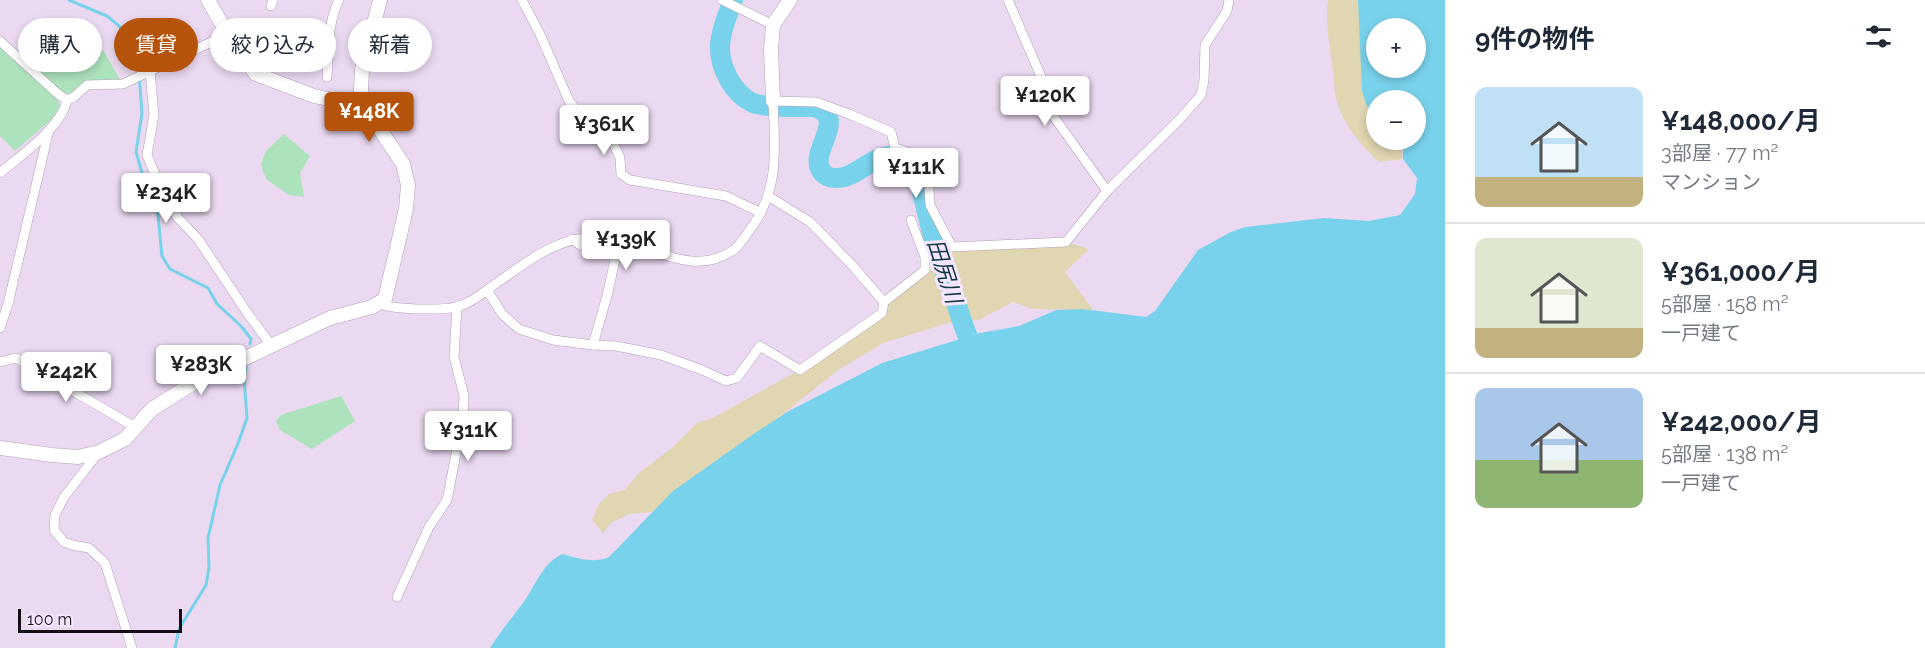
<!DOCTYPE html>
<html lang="ja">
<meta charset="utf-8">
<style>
:root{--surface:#fff;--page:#f2f2f3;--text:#1f2937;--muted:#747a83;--line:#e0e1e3;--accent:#b45309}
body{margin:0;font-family:Raleway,"Noto Sans JP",sans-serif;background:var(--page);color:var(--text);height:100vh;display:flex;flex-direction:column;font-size:22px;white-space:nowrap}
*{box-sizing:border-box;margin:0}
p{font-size:20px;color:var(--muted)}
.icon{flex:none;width:33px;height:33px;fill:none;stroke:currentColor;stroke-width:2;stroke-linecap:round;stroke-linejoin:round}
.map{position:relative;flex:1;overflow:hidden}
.sheet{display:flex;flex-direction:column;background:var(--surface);width:480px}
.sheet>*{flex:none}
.guide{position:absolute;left:18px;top:18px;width:570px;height:54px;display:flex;gap:12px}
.buttons{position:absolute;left:1366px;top:18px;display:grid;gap:12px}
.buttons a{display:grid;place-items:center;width:60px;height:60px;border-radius:50%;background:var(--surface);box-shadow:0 3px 9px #0003;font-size:30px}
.scale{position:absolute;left:18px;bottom:15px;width:164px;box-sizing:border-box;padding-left:6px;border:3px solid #140e17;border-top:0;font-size:16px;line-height:21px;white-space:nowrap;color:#140e17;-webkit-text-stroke:4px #f7e6ff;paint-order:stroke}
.price{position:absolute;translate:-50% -51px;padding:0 14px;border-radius:6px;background:#fff;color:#222;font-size:20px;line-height:39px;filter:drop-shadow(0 2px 3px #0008)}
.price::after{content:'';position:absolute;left:50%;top:36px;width:18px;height:14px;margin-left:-9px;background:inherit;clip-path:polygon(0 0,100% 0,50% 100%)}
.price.selected{background:var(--accent);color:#fff}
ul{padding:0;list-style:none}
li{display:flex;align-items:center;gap:18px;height:150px;padding:0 30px}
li+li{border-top:2px solid var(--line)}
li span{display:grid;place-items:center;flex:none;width:168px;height:120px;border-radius:12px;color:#555}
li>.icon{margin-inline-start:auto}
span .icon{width:72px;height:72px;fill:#fffc;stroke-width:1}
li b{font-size:26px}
h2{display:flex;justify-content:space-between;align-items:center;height:72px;padding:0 30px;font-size:26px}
.tag{padding:0 21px;border-radius:27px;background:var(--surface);box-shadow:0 3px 9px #0003;font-size:21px;line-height:54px}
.tag.selected{background:var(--accent);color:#fff}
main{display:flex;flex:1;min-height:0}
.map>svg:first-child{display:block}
.green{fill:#ace2bc}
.sand{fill:#e0d6b1}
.water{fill:#79d2eb;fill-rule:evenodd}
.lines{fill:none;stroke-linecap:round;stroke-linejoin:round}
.stream{stroke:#79d2eb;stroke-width:3}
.river{stroke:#79d2eb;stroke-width:20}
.street-casing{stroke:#b1a0b8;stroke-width:10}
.secondary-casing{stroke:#b1a0b8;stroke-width:15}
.street{stroke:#fff;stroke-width:9}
.secondary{stroke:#fff;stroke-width:14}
.labels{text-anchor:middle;stroke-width:6;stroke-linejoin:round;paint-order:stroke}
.water-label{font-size:22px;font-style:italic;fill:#103a45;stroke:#f7e6ff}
</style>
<main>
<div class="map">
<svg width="1445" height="648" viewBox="0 0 1445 648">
<rect width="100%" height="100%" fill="#ead9f1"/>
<g class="green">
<polygon points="0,45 56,97 60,105 59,113 15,151 0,136"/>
<polygon points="103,50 121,81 87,85 67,100 26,65"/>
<polygon points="284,134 310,156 300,173 304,197 289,195 266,179 261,165 265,152"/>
<polygon points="341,396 355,421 312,449 280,430 276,421 281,415"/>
</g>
<g class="sand">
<path d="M1328,0H1359L1377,123V140H1395L1400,143L1403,159L1379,162C1359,143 1340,121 1335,93C1334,84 1334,74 1332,65C1329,43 1325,22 1328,0Z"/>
<polygon points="1066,242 1089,249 1065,272 1093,310 1032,309 1013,302 980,319 945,324 883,343 838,370 778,418 687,481 653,512 629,514 611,523 603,533 592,520 599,504 609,494 625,490 639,473 673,447 697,423 713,418 808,365 870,320 884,302 919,274 937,255 972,246"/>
</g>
<path class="water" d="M1358,0H1445V648H490C501,630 515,615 527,597C538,580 543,564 562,554C578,558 593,564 609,557L673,491L755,433L787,412L882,363L980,333L1019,326L1056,310L1083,309L1146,317L1155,311L1198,250L1231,232L1245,227L1324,218L1369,221L1400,215L1415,194L1417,178L1403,159V146L1395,140H1416V100H1377V123L1366,104L1362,91ZM1377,28H1416V68H1377Z"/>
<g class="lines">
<g class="stream">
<polyline points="69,0 107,16 118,25 137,48 142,113 136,152 142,173 157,206 162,256 170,269 208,288 217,304 241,326 251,339 250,344"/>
<polyline points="175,648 179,629 206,585 209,568 208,538 220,485 237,446 247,418 244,377 246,367"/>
</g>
<path class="river" d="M733,0C728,14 721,29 720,45C719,67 733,94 753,103C765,108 800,107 814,107C852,119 803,154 824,174C828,177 830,178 836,178C852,178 864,165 878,159C883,157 890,156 896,155L916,167L938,258C952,282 957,311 968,337"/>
<defs>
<g id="street">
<polyline points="522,0 540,34 569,101 589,125 612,140 620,158 621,174 630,180 726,196 761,213"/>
<polyline points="722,0 773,25"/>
<polyline points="271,6 273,0"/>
<polyline points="0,41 58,94 67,100"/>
<polyline points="150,71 154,115 147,155 165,198 178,218 198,239 248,314 271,345"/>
<path d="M327,77C329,52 327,23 339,0"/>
<path d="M0,173C21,155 61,128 67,100L74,97L87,85L123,84L228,34"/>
<polyline points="1107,191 1179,120 1201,95 1204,80 1205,45 1227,11 1229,0"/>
<polyline points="572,239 580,245 617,250 608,292 593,345"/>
<polyline points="487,290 502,314 519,329 553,340 593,345 616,346 661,355 702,370 726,381 737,378 760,346 800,370 882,313 884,302 851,264 810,222 768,196"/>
<polyline points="884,302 925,270 925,257 911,220"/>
<path d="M379,304C391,308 402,308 415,309C428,309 443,310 456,307C469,304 480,295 491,287C523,265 555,237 596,237C644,236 687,283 735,249C740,244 745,237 749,231C780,191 775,149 773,101L816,102L849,114L891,132L895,148L920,156L928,172L930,205L952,247L1066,242L1107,191L1049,110L1046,88L1008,0"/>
<polyline points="0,328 8,304 49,130"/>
<polyline points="0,362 16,358 135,427"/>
<polyline points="99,452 64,497 55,515 54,530 64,542 72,545 89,548 105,563 132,648"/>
<polyline points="397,597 429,527 447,500 463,418 464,396 454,357 457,307"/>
</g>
<g id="secondary">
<polyline points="208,0 231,40 256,74 314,96 365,107"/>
<polyline points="773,101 771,49 773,25 790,0"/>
<polyline points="0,448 52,455 78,457 99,452 125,439 152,409 195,382 330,318 372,307 385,299 406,209 408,185 403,164 365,107 361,90 362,69 380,0"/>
</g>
</defs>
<use href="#street" class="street-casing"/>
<use href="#secondary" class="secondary-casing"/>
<use href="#street" class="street"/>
<use href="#secondary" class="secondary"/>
</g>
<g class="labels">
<g class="water-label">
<text transform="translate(945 271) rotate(72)" y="8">田尻川</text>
</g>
</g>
</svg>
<div class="buttons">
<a>+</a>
<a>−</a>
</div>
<div class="scale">100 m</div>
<b class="price" style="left:1045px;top:127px">¥120K</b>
<b class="price selected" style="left:369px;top:143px">¥148K</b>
<b class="price" style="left:604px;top:156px">¥361K</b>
<b class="price" style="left:916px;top:199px">¥111K</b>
<b class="price" style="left:166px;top:224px">¥234K</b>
<b class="price" style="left:626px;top:271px">¥139K</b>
<b class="price" style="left:201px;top:396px">¥283K</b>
<b class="price" style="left:66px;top:403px">¥242K</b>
<b class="price" style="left:468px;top:462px">¥311K</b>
<div class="guide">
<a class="tag">購入</a>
<a class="tag selected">賃貸</a>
<a class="tag">絞り込み</a>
<a class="tag">新着</a>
</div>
</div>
<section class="sheet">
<h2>9件の物件<svg class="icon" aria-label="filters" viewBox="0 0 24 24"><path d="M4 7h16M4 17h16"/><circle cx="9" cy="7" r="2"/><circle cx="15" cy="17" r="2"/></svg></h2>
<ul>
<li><span style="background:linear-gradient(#bfe0f5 75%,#c2b280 0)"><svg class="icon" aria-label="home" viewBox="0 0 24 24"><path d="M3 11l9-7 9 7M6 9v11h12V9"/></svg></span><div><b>¥148,000/月</b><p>3部屋 · 77 m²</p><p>マンション</p></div></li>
<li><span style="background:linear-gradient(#dfe7d0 75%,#c2b280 0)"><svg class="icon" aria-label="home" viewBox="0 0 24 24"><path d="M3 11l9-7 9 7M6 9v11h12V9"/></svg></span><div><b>¥361,000/月</b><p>5部屋 · 158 m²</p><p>一戸建て</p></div></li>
<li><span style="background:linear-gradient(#a9c7e8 60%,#8fb573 0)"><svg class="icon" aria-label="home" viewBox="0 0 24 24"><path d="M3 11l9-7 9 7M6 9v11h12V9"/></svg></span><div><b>¥242,000/月</b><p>5部屋 · 138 m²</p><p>一戸建て</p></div></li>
</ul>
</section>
</main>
